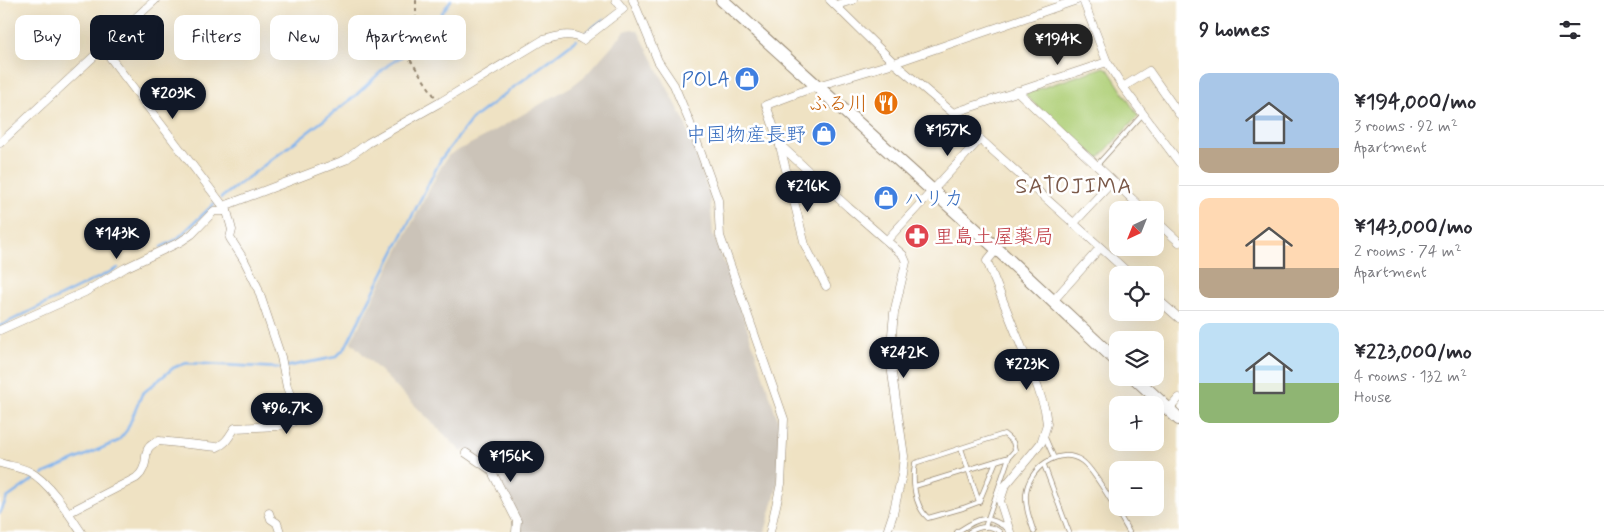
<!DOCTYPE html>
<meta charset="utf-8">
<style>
:root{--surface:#fff;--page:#f2f2f3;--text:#2b2b33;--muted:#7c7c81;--line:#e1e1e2;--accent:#111827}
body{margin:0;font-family:Mynerve,"Klee One",sans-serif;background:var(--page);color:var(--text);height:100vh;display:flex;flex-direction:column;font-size:19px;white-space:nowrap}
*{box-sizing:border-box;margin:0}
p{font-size:16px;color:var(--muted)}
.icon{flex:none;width:28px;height:28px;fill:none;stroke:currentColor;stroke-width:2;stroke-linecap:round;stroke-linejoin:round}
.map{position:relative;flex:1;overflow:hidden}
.details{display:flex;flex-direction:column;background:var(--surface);width:425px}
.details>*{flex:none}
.top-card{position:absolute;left:15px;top:15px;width:475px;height:45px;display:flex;gap:10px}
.needle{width:32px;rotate:223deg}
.controls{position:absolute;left:1109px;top:201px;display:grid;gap:10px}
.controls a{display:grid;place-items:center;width:55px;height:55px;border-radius:10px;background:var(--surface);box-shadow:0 5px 20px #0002;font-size:25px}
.price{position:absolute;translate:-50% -42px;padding:0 11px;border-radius:18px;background:var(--accent);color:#fff;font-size:16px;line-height:32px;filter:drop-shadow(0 1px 2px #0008)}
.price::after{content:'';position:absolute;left:50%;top:30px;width:15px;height:11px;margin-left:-8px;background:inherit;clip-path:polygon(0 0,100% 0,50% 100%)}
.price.selected{background:#222;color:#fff}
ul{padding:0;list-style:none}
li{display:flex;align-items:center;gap:15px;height:125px;padding:0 20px}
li+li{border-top:1px solid var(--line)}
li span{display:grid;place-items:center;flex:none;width:140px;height:100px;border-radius:10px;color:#555}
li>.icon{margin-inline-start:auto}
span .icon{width:60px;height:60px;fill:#fffc;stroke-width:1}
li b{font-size:21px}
h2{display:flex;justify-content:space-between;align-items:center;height:60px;padding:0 20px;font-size:21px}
.tag{padding:0 18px;border-radius:10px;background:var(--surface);box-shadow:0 5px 20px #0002;font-size:18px;line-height:45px}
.tag.selected{background:var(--accent);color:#fff}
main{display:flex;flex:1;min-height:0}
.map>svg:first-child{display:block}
.industrial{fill:#cbc3b8}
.green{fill:#aecf76;stroke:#747c4a}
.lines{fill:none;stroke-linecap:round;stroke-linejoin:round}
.stream{stroke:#80b4ee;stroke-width:2.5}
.service-casing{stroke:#958670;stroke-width:5.5}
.minor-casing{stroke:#958670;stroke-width:9}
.primary-casing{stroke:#958670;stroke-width:14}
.path{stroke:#958670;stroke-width:2;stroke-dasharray:4 4;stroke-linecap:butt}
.service{stroke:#fff;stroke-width:4}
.minor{stroke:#fff;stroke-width:8}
.primary{stroke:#fff;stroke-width:12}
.labels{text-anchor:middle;stroke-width:5;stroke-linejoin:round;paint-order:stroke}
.shop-label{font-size:20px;fill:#366cbe;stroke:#fff;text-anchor:end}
.food-label{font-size:20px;fill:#c56008;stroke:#fff;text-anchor:end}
.health-label{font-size:20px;fill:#be3a42;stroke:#fff;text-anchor:start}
.quarter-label{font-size:22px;letter-spacing:1px;fill:#7b5949;stroke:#fff}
</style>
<main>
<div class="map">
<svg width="1179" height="532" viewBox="0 0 1179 532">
<rect width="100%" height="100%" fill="#fff"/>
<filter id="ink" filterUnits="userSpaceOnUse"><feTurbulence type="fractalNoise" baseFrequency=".02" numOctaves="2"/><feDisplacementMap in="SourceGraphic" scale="10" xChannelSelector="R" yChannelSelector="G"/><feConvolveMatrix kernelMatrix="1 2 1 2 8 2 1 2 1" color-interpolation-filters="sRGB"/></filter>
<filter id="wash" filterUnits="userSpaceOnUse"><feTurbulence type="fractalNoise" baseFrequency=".0096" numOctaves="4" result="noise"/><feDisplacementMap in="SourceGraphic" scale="20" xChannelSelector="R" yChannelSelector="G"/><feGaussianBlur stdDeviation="1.12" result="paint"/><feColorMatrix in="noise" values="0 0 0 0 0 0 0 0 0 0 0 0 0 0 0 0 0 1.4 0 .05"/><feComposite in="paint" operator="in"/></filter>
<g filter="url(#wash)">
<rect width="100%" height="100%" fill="#efe2c3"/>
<polygon class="industrial" points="632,29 638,31 685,122 710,197 713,234 730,277 780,426 778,484 765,532 517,532 519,520 492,469 466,449 462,452 351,342 441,167 449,155 482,138 572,86 586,75 625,31"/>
<polygon class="green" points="1104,67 1108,69 1138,116 1096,161 1024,94"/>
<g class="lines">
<g class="stream">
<polyline points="583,35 604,19"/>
<polyline points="410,52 418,47 451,0"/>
<polyline points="221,198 354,97 388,65 404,55"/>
<polyline points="161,247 177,239 216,202"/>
<polyline points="0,326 118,268"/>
<polyline points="285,367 336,357 345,348 441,159 472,119 576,40"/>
<polyline points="43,474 118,441 127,430 142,394 173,368 180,365 187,363 280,368"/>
<polyline points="0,513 7,498 34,479"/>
</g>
</g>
</g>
<g filter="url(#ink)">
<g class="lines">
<defs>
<g id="service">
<polyline points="1096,166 1143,114"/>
<polyline points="1044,435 1054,458"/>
<path d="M961,448L979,502L963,508L928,518C914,505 912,481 915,463L1004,434L1013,442L1015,450L1009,457L985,527"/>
<polyline points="996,461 1009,457"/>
<polyline points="1044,465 1069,532"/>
<polyline points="915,486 996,461 979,502"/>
<path d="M957,532C980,518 985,513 1009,529L994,521"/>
<path d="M969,532C980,526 990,524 1000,532"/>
<path d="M1034,532C1030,520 1025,507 1026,494C1028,469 1059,445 1082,461C1095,470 1120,516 1129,532"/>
</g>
<g id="minor">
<polyline points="633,0 658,61 674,85 690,123 718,200 720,236 784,419 781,484 770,532"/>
<polyline points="830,0 894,63 953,113 980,139 1131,275"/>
<polyline points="1083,0 1107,62 1123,87 1179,162"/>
<polyline points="836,5 853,0"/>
<polyline points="1123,87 1149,71 1179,114"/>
<polyline points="1017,91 1144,210"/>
<polyline points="953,113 1107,62"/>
<polyline points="0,143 155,0"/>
<polyline points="780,146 805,245 826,286"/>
<path d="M224,206L345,160L368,143L439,103L543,40C556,37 571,31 583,40L623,9L616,0"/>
<polyline points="1155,220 1179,242"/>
<polyline points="1073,224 1113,181"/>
<polyline points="887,240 980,139"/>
<polyline points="997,249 987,261 1038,388 1045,410 1047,424 1041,443 1005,486 1000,501 1010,532"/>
<polyline points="1155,297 1179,318"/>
<polyline points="1053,301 1100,248"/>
<polyline points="0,330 85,292 125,268 180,242 192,234 214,211 227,211 103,48"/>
<polyline points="1169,409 1179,398"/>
<polyline points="466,453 491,470 517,521 516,532"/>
<path d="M0,463C9,466 21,467 30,472C49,482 69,514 81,532"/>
<path d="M68,513L136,478C138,476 141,474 142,471C150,458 140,448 159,441L217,447C227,443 229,436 235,428L277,426L293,422L296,418L297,413L287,387L281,357L257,286L244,260L230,238L232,230L227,211"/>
<polyline points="269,513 271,519 277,523 280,532"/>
<polyline points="887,532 893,514 902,475 904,456 892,373 891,345 894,313 906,262 903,255 849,208 780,145 766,105 817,86 894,63 1077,0"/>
</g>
<g id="primary">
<polyline points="722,0 997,249 1118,362"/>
<polyline points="1135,378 1179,419"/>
</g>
</defs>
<use href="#service" class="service-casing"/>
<use href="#minor" class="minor-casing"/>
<use href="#primary" class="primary-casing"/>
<polyline class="path" points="416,0 416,41 407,51 407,55 435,97"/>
<use href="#service" class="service"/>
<use href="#minor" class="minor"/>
<use href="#primary" class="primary"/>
</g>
</g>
<defs>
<symbol id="shop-disc" viewBox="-11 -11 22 22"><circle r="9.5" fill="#3f7fe0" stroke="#fff"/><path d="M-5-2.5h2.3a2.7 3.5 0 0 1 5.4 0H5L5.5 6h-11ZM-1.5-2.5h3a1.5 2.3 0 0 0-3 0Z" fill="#fff"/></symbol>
<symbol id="restaurant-disc" viewBox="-11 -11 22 22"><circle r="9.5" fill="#e8710a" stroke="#fff"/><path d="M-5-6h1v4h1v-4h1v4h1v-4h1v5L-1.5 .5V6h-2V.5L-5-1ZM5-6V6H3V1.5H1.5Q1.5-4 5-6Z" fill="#fff"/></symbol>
<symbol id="pharmacy-disc" viewBox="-11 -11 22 22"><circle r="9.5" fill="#e0444e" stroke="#fff"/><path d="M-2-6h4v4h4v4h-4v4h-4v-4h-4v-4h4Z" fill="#fff"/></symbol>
</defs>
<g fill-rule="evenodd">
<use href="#shop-disc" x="733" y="65" width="28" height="28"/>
<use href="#restaurant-disc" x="872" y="89" width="28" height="28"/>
<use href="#shop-disc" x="810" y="120" width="28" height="28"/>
<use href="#shop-disc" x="872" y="184" width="28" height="28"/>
<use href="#pharmacy-disc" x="903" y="222" width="28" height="28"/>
</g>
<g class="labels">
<g class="shop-label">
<text x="730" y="86">POLA</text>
<text x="806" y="141">中国物産長野</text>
<text x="904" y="205" text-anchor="start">ハリカ</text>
</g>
<g class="food-label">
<text x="868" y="110">ふる川</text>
</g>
<g class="health-label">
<text x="934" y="243">里島土屋薬局</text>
</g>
<g class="quarter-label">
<text x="1074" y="193">SATOJIMA</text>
</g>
</g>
</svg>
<div class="controls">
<a><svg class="needle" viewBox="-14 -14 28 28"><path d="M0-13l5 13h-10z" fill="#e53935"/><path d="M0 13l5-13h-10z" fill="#7c7c81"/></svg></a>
<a><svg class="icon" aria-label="locate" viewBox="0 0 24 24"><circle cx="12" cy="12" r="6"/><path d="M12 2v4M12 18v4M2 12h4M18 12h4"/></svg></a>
<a><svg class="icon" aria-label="layers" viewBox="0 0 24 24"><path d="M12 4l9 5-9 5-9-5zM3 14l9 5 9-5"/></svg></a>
<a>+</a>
<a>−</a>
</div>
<b class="price selected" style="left:1058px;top:66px">¥194K</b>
<b class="price" style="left:173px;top:120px">¥203K</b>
<b class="price" style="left:948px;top:157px">¥157K</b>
<b class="price" style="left:808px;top:213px">¥216K</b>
<b class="price" style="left:117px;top:260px">¥143K</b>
<b class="price" style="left:904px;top:379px">¥242K</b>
<b class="price" style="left:1027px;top:391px">¥223K</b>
<b class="price" style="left:287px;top:435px">¥96.7K</b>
<b class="price" style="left:511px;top:483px">¥156K</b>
<div class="top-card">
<a class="tag">Buy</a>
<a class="tag selected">Rent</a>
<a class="tag">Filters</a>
<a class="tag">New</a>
<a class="tag">Apartment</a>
</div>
</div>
<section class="details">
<h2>9 homes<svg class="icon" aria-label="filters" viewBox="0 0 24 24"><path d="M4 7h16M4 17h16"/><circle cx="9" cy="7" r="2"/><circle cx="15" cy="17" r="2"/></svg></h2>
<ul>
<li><span style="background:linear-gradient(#a9c7e8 75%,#b9a48a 0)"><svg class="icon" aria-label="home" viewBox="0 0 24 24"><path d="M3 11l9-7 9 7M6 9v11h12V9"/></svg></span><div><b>¥194,000/mo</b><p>3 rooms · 92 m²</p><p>Apartment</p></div></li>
<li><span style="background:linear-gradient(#ffd9b3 70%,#b9a48a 0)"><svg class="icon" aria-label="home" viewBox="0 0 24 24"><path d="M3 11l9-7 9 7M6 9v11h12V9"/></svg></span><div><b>¥143,000/mo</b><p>2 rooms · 74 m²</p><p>Apartment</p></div></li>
<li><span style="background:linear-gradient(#bfe0f5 60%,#8fb573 0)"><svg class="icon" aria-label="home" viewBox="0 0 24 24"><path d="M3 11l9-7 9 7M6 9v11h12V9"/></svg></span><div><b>¥223,000/mo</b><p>4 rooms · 132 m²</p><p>House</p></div></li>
</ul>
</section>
</main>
